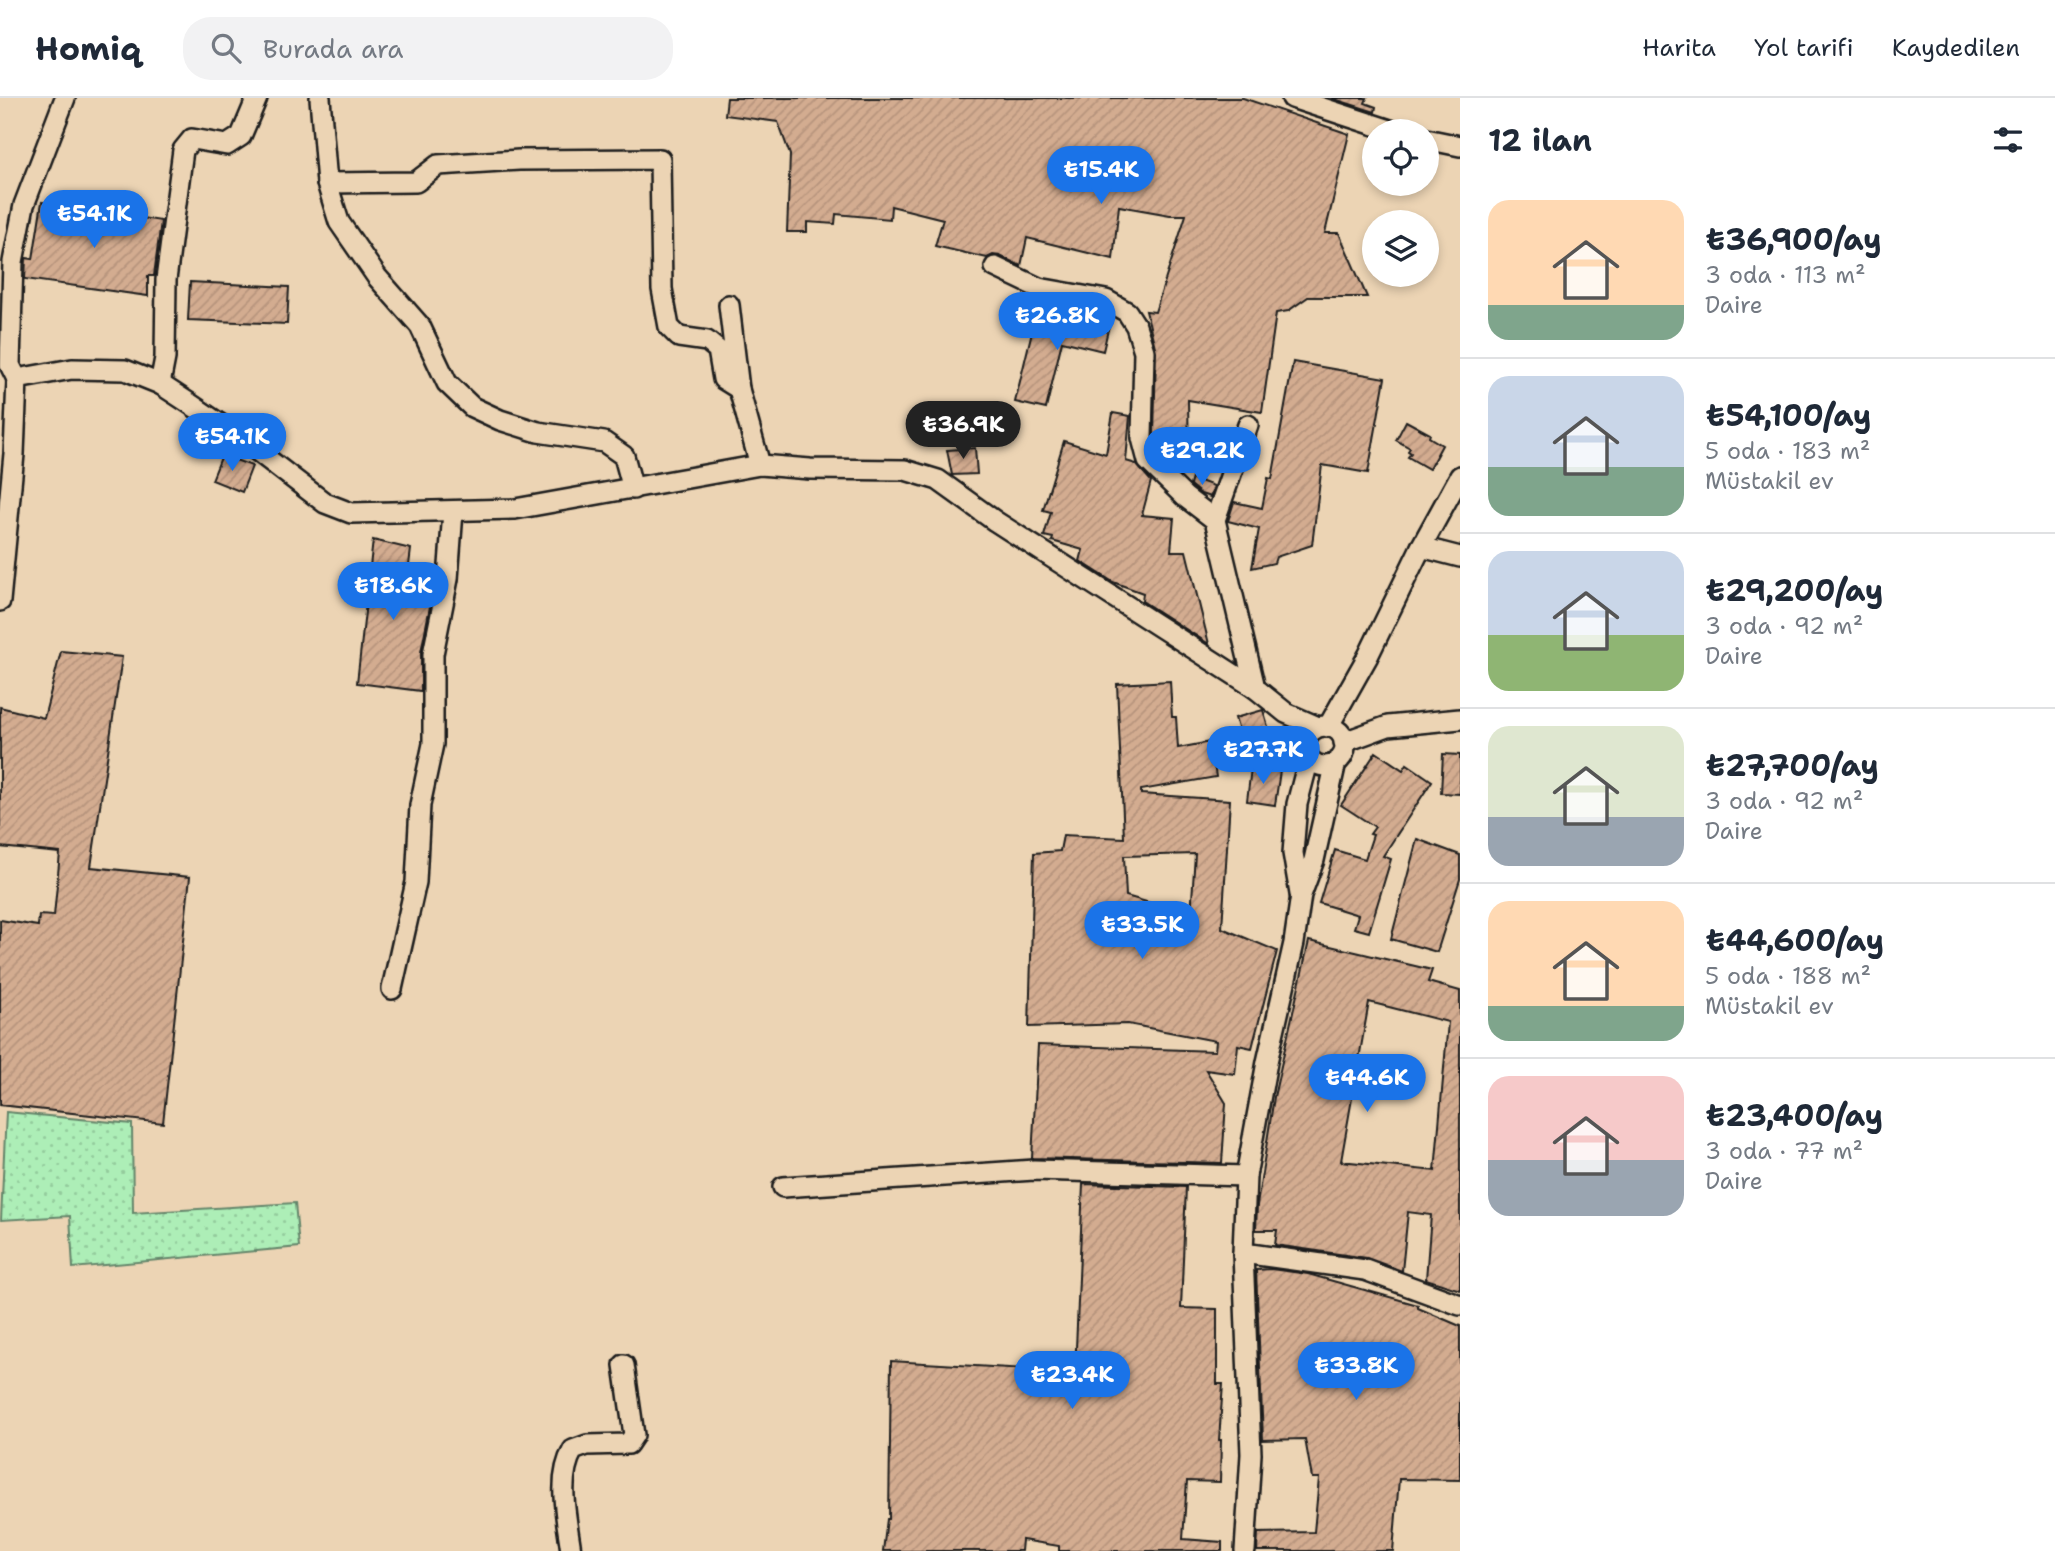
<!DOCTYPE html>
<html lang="tr">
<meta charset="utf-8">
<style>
:root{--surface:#fff;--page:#f2f2f3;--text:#1f2937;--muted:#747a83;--line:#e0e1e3;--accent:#1a73e8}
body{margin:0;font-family:"Shantell Sans",sans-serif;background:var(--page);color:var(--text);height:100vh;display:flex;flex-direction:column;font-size:26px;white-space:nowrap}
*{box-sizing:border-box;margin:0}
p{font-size:23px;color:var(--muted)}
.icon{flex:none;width:38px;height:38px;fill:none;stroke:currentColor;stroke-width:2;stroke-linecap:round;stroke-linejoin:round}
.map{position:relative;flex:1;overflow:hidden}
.details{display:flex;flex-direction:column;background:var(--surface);width:595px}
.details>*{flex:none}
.tools{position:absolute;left:1362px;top:21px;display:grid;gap:14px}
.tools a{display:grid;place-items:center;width:77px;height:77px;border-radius:50%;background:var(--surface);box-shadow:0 4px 10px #0003;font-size:35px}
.price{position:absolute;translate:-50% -60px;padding:0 16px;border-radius:24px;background:var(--accent);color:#fff;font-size:23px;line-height:46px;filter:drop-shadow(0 2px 4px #0008)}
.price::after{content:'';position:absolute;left:50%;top:42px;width:21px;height:16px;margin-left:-10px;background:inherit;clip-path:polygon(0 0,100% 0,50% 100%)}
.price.current{background:#222;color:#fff}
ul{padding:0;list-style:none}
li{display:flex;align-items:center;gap:21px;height:175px;padding:0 28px}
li+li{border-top:2px solid var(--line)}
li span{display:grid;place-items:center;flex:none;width:196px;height:140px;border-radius:21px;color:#555}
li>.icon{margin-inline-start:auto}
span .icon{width:84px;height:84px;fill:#fffc;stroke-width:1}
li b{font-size:30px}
h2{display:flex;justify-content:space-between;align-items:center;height:84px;padding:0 28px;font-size:30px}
header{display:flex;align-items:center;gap:42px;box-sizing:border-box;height:98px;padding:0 35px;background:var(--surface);border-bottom:2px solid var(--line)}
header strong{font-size:33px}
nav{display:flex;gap:38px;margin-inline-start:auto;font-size:24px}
.search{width:490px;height:63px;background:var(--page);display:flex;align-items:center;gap:18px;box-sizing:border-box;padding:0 24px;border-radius:28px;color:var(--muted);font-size:26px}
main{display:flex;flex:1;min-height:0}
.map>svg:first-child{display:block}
.grass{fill:url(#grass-dots);stroke:#64856a;stroke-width:2}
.building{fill:url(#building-hatch);stroke:#1c1c1c;stroke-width:2;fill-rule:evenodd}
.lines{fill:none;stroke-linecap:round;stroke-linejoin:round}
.minor-casing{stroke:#1c1c1c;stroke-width:24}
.minor{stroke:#ecd4b4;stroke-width:19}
</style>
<header>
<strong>Homiq</strong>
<div class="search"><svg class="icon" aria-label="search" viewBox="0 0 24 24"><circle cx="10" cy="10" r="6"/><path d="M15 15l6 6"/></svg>Burada ara</div>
<nav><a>Harita</a><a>Yol tarifi</a><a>Kaydedilen</a></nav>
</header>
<main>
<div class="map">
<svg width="1460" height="1453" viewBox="0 0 1460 1453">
<defs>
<pattern id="grass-dots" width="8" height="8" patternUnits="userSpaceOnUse" patternTransform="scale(1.75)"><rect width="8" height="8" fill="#adeeb7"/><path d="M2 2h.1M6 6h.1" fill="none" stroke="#94cc9d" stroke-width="1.8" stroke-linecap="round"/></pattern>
<pattern id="building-hatch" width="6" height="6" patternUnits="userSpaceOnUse" patternTransform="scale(1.75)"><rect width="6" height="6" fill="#d3ac90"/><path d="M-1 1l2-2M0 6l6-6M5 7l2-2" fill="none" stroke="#b5937c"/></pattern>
</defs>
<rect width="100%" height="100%" fill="#ecd4b4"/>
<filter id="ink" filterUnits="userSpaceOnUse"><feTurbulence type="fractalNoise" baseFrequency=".0143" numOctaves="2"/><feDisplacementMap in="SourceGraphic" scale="14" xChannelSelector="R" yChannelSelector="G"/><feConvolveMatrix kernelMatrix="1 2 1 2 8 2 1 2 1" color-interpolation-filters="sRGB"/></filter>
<g filter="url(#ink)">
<polygon class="grass" points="6,1014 132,1026 133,1115 295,1105 299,1149 73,1170 70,1118 1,1122"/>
<g class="building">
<polygon points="727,0 1243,0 1349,36 1325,135 1339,135 1367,199 1308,199 1288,213 1276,215 1262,314 1188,302 1189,358 1160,358 1154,339 1156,253 1146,213 1155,214 1186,117 1170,117 1119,108 1113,161 1027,140 1021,168 1000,158 993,157 987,160 935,148 943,121 891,108 890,121 836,116 835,126 807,124 807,134 787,134 790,57 778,24 725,17"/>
<polygon points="1331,0 1367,0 1365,5 1376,9 1375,14"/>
<polygon points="42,104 161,123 154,178 148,178 148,198 25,181 26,160 33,161"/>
<polygon points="190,184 289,189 287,226 188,222"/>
<polygon points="1077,209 1102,214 1111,219 1103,253 1062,243 1046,311 1015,304 1035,221 1072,229"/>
<polygon points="1293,264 1385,280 1368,375 1322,367 1312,447 1276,459 1274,465 1252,470 1259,431 1228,423 1234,404 1262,410 1268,380 1272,381"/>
<polygon points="1113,315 1130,318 1126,363 1136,366 1151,383 1142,417 1174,420 1171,453 1186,453 1209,546 1142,503 1143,495 1113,484 1080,463 1083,452 1052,443 1053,440 1044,438 1051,414 1043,412 1064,343 1106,356"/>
<polygon points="1406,323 1430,336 1429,339 1442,347 1429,371 1408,359 1411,355 1408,353 1410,350 1396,342"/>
<polygon points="975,350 977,376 952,377 947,352"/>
<polygon points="222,357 252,368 242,394 212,382"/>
<polygon points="1192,380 1214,388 1210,399 1201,396 1190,387"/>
<polygon points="373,442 411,451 407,484 434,488 421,554 421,593 357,585"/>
<polygon points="61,553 122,559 91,769 190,779 163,1025 0,1007 0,822 38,828 39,817 54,818 60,755 0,749 0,609 44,620"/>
<path d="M1170,583L1172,619H1176L1178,650L1210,644L1214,665L1210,666H1214L1216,679L1141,692V696L1230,702L1222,830L1277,853L1252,950L1238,947L1235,976L1206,972L1226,1005L1222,1065L1032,1060L1038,947L1215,953L1216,943L1128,926L1029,929L1034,755L1060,753L1063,737L1124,740L1117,586ZM1195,756L1191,817L1126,798L1124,758Z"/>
<polygon points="1263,612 1274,648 1246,656 1235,620"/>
<polygon points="1376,654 1403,672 1407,666 1432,683 1383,758 1391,761 1369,834 1354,830 1358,817 1319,805 1335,752 1365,761 1373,737 1370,736 1375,729 1341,707"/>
<polygon points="1443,656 1460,657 1460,696 1441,695"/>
<polygon points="1251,670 1280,673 1275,707 1247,703"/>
<polygon points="1417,741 1460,757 1460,781 1437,854 1391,841"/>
<path d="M1309,843L1432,872L1428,884L1460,893V1192L1426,1181L1431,1117L1408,1114L1402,1173L1367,1160L1275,1147L1277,1132H1256L1257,1107L1274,999ZM1369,904L1448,924L1435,1073L1341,1063Z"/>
<polygon points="1083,1086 1186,1089 1181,1210 1217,1211 1217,1286 1223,1286 1219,1342 1221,1342 1220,1384 1187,1383 1183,1441 1222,1444 1222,1453 1059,1453 1059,1448 1022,1442 1021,1453 883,1453 887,1421 889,1421 891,1263 1075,1274"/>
<polygon points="1271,1171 1308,1176 1418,1207 1418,1210 1460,1228 1460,1382 1399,1381 1393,1453 1257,1453 1258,1435 1314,1434 1319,1380 1312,1380 1305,1341 1263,1342 1256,1172"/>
</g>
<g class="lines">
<defs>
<g id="minor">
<polyline points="320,0 327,85 339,124 377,179 420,228 447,285 472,309 500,322 538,334 604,344 624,358 633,391"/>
<polyline points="1292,0 1393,33"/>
<polyline points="1426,41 1460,48"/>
<polyline points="327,85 416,84 438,67 519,62 660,61 662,191 669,229 679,239 707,243 718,252 723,281 739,291"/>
<polyline points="995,169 1039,190 1106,202 1127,214 1136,228 1144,253 1142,340 1148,363 1185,399 1215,422 1255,590"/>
<polyline points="729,207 739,291 760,367"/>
<polyline points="17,281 10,267 13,164 24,107 65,0"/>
<polyline points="160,286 165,260 166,182 183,52 192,41 227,47 241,38 257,0"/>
<polyline points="1215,422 1248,327"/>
<polyline points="1421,449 1460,459"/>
<polyline points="0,503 14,356 17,281 72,271 125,272 160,286 189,305 239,339 325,405 351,415 515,411 760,367 810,371 905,372 938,382 995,423 1255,590 1286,615 1318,629"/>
<circle cx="1325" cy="648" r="20"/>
<polyline points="1328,629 1368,558 1421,449 1460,378"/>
<polyline points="1344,644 1388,628 1460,621"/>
<polyline points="1300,796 1293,755 1297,706 1309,660"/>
<polyline points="392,891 416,784 420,707 433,646 433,556 448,481 453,413"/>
<polyline points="783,1089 1034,1072 1246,1078"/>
<polyline points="1243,1155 1365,1172 1460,1207"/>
<path d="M571,1453C567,1421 556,1381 573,1352L587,1347L628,1346L634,1337L624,1267"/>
<polyline points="1245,1453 1251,1356 1243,1155 1246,1078 1267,964 1294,845 1301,797 1314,762 1336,664"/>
</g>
</defs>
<use href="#minor" class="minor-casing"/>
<use href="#minor" class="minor"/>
</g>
</g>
</svg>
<div class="tools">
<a><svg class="icon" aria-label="locate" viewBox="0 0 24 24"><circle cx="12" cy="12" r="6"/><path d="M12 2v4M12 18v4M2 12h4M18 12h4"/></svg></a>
<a><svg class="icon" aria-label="layers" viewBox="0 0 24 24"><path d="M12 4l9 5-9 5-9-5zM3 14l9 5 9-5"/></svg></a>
</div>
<b class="price" style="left:1101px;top:108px">₺15.4K</b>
<b class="price" style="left:94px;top:152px">₺54.1K</b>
<b class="price" style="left:1057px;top:254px">₺26.8K</b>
<b class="price current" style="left:963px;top:363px">₺36.9K</b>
<b class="price" style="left:232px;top:375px">₺54.1K</b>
<b class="price" style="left:1202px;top:389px">₺29.2K</b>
<b class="price" style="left:393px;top:524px">₺18.6K</b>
<b class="price" style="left:1263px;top:688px">₺27.7K</b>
<b class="price" style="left:1142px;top:863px">₺33.5K</b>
<b class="price" style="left:1367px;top:1016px">₺44.6K</b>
<b class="price" style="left:1356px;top:1304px">₺33.8K</b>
<b class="price" style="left:1072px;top:1313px">₺23.4K</b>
</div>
<section class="details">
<h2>12 ilan<svg class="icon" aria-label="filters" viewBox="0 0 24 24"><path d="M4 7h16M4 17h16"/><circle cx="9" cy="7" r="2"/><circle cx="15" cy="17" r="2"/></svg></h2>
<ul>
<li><span style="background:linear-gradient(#ffd9b3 75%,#7fa58c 0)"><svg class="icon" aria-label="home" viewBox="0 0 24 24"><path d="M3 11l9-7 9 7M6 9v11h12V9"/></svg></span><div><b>₺36,900/ay</b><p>3 oda · 113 m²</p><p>Daire</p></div></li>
<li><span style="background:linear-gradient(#c9d6e8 65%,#7fa58c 0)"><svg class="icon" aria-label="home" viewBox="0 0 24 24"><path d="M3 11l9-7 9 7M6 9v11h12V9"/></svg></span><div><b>₺54,100/ay</b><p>5 oda · 183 m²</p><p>Müstakil ev</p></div></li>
<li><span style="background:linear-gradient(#c9d6e8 60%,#8fb573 0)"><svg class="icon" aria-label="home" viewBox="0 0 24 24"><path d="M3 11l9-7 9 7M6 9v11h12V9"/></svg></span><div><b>₺29,200/ay</b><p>3 oda · 92 m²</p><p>Daire</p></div></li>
<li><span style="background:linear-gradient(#dfe7d0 65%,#9aa5b1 0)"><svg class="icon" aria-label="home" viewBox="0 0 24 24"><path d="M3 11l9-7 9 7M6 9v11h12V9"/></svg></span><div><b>₺27,700/ay</b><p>3 oda · 92 m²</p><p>Daire</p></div></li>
<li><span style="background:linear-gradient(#ffd9b3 75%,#7fa58c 0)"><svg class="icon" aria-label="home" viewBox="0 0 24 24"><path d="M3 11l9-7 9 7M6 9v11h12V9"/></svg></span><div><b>₺44,600/ay</b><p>5 oda · 188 m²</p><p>Müstakil ev</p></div></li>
<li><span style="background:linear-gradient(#f6c9c9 60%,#9aa5b1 0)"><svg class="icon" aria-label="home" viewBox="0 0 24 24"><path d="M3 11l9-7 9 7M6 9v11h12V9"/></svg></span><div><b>₺23,400/ay</b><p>3 oda · 77 m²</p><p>Daire</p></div></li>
</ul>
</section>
</main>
